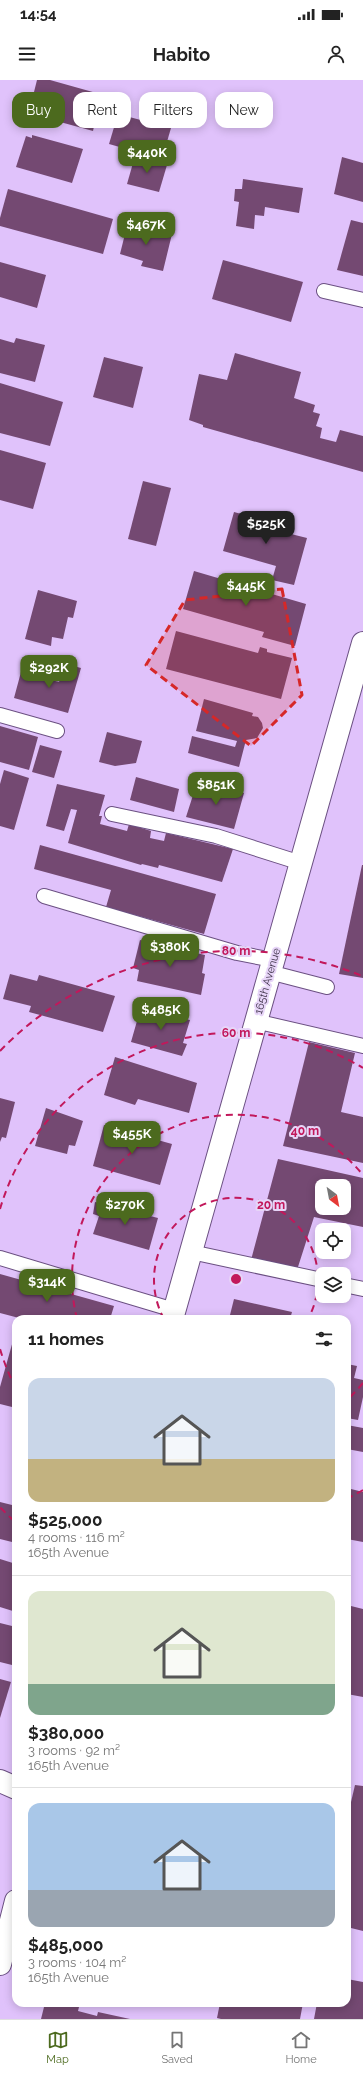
<!DOCTYPE html>
<meta charset="utf-8">
<style>
:root{--surface:#fff;--page:#f6f6f6;--text:#222;--muted:#767676;--line:#e0e0e0;--accent:#4c6a1e}
body{margin:0;font-family:Raleway,sans-serif;background:var(--page);color:var(--text);height:100vh;display:flex;flex-direction:column;font-size:15px;white-space:nowrap}
*{box-sizing:border-box;margin:0}
p{font-size:13px;color:var(--muted)}
.icon{flex:none;width:22px;height:22px;fill:none;stroke:currentColor;stroke-width:2;stroke-linecap:round;stroke-linejoin:round}
.map{position:relative;flex:1;overflow:hidden}
.side{position:absolute;left:12px;top:1235px;width:339px;height:692px;display:flex;flex-direction:column;background:var(--surface);border-radius:12px;box-shadow:0 2px 10px #0003}
.side>*{flex:none}
.top-card{position:absolute;left:12px;top:12px;width:339px;height:36px;display:flex;gap:8px}
.needle{width:26px;rotate:148deg}
.tools{position:absolute;left:315px;top:1099px;display:grid;gap:8px}
.tools a{display:grid;place-items:center;width:36px;height:36px;border-radius:8px;background:var(--surface);box-shadow:0 2px 10px #0003;font-size:20px}
.price{position:absolute;translate:-50% -34px;padding:0 9px;border-radius:8px;background:var(--accent);color:#fff;font-size:13px;line-height:26px;filter:drop-shadow(0 1px 2px #0008)}
.price::after{content:'';position:absolute;left:50%;top:24px;width:12px;height:9px;margin-left:-6px;background:inherit;clip-path:polygon(0 0,100% 0,50% 100%)}
.price.on{background:#222;color:#fff}
ul{padding:0;list-style:none}
li{display:grid;align-content:center;gap:8px;height:212px;padding:0 16px}
li+li{border-top:1px solid var(--line)}
li span{display:grid;place-items:center;height:124px;border-radius:12px;color:#555}
li>.icon{margin-inline-start:auto}
span .icon{width:72px;height:72px;fill:#fffc;stroke-width:1}
li b{font-size:17px}
h2{display:flex;justify-content:space-between;align-items:center;height:48px;padding:0 16px;font-size:17px}
.tag{padding:0 14px;border-radius:12px;background:var(--surface);box-shadow:0 2px 10px #0003;font-size:14px;line-height:36px}
.tag.on{background:var(--accent);color:#fff}
.status{display:flex;justify-content:space-between;align-items:center;height:28px;padding:0 20px;background:var(--surface);direction:ltr}
.status svg{height:11px;fill:currentColor}
header{display:flex;justify-content:space-between;align-items:center;height:52px;padding:0 16px;background:var(--surface);font-size:18px;font-weight:700}
.tabs{display:flex;justify-content:space-around;align-items:center;height:56px;border-top:1px solid var(--line);background:var(--surface);font-size:11px;color:var(--muted)}
.tabs a{display:grid;justify-items:center;gap:2px}
.tabs .on{color:var(--accent)}
.map>svg:first-child{display:block}
.building{fill:#744972;fill-rule:evenodd}
.lines{fill:none;stroke-linecap:round;stroke-linejoin:round}
.lane-casing{stroke:#6b5082;stroke-width:16}
.street-casing{stroke:#6b5082;stroke-width:24}
.lane{stroke:#fff;stroke-width:14}
.street{stroke:#fff;stroke-width:22}
.marked{fill:#d62828;fill-opacity:0.2;stroke:#d62828;stroke-width:3;stroke-dasharray:8 5;stroke-linejoin:round}
.ring{fill:none;stroke:#c2185b;stroke-width:2;stroke-dasharray:7 5}
.labels{text-anchor:middle;stroke-width:4;stroke-linejoin:round;paint-order:stroke}
.street-label{font-size:11px;fill:#3e3248;stroke:#e7d5f8}
.centre{fill:#c2185b;stroke:#e7d5f8;stroke-width:2}
.ring-label{font-size:12px;text-anchor:middle;font-weight:bold;fill:#c2185b;stroke:#e7d5f8;stroke-width:4;stroke-linejoin:round;paint-order:stroke}
</style>
<div class="status"><b>14:54</b><svg viewBox="0 0 49 12"><path d="M0 12V9h3v3zM5 12V6h3v6zM10 12V3h3v9zM15 12V0h3v12zM26 1h20v11H26zM47 4h2v5h-2z"/></svg></div>
<header><svg class="icon" aria-label="menu" viewBox="0 0 24 24"><path d="M4 6h16M4 12h16M4 18h16"/></svg>Habito<svg class="icon" aria-label="person" viewBox="0 0 24 24"><circle cx="12" cy="8" r="4"/><path d="M4 21q1-7 8-7t8 7"/></svg></header>
<div class="map">
<svg width="363" height="1939" viewBox="0 0 363 1939">
<rect width="100%" height="100%" fill="#e0c2fb"/>
<g class="building">
<polygon points="37,0 50,0 107,16 101,34 97,33 93,51 31,34 35,21 32,20"/>
<polygon points="118,34 171,48 162,79 109,64"/>
<polygon points="32,55 83,69 72,103 16,87 26,56 32,58"/>
<polygon points="135,76 167,85 159,112 127,104"/>
<polygon points="342,77 363,83 363,122 334,114"/>
<polygon points="243,99 303,108 299,133 265,127 264,136 255,135 254,149 236,146 239,122 234,121 235,109 242,109"/>
<polygon points="8,109 113,139 103,174 0,146 0,138"/>
<polygon points="351,140 363,143 363,196 337,190"/>
<polygon points="128,142 172,154 163,191 141,186 143,181 120,174"/>
<polygon points="223,180 303,202 291,242 212,219"/>
<polygon points="0,182 46,195 37,228 0,217"/>
<polygon points="16,258 45,265 35,302 0,293 0,259 14,263"/>
<polygon points="235,273 301,292 294,318 315,325 313,332 320,334 316,346 322,348 320,358 336,362 340,350 363,356 363,392 203,347 203,345 189,340 199,294 227,300"/>
<polygon points="104,277 143,287 133,328 93,317"/>
<polygon points="0,303 63,322 50,366 0,353"/>
<polygon points="0,370 46,383 33,429 0,420"/>
<polygon points="143,401 171,408 156,466 128,459"/>
<polygon points="234,432 289,447 287,453 307,458 294,505 272,500 276,486 223,471"/>
<polygon points="194,491 306,524 295,566 262,557 264,552 183,529"/>
<polygon points="38,510 77,521 73,538 68,537 63,559 52,557 51,566 25,559"/>
<polygon points="176,551 258,573 260,567 267,569 267,572 292,578 281,619 166,589"/>
<polygon points="66,584 81,588 68,633 14,618 21,592 59,602"/>
<polygon points="204,619 253,633 252,636 258,637 262,643 263,648 257,658 246,660 239,687 188,673 192,656 235,667 237,661 196,651"/>
<polygon points="0,646 38,657 29,690 0,682"/>
<polygon points="107,652 142,661 136,683 115,686 99,682"/>
<polygon points="40,665 62,671 54,698 32,692"/>
<polygon points="4,690 29,698 14,750 0,746 0,704"/>
<polygon points="136,697 179,709 174,732 130,720"/>
<polygon points="206,703 244,713 234,749 186,737 194,712 203,714"/>
<polygon points="57,704 105,715 99,736 102,736 100,744 127,751 129,744 151,751 150,758 164,761 166,753 233,769 222,802 159,785 158,788 142,784 141,785 68,763 77,730 71,729 64,751 46,746"/>
<polygon points="40,765 216,814 204,854 106,827 111,810 34,789"/>
<polygon points="362,785 363,785 363,898 339,894"/>
<polygon points="140,860 205,875 202,893 205,894 201,915 137,901 139,890 133,888"/>
<polygon points="10,894 37,901 39,895 115,916 103,952 29,932 31,926 3,919"/>
<polygon points="141,927 190,940 183,963 187,964 182,976 131,962"/>
<polygon points="309,962 355,973 341,1032 363,1037 363,1083 283,1066"/>
<polygon points="115,977 197,1003 189,1033 138,1019 135,1025 104,1015"/>
<polygon points="0,1018 15,1022 6,1058 2,1057 0,1062"/>
<polygon points="46,1028 83,1041 75,1066 69,1065 67,1074 35,1066"/>
<polygon points="104,1045 172,1064 160,1105 93,1086"/>
<path d="M278,1079L363,1098V1147L314,1137L297,1190L251,1180ZM322,1106H344V1128H322Z"/>
<polygon points="95,1122 158,1138 149,1170 93,1154 99,1136 93,1134"/>
<polygon points="0,1194 114,1226 110,1239 19,1239 19,1238 0,1233"/>
<polygon points="234,1219 292,1232 290,1239 229,1239"/>
<polygon points="16,1250 16,1328 0,1324 0,1307"/>
<polygon points="347,1284 357,1286 354,1298 363,1300 363,1317 358,1340 347,1338"/>
<polygon points="347,1345 363,1348 363,1372 347,1369"/>
<polygon points="347,1408 363,1412 363,1462 347,1459"/>
<polygon points="0,1422 16,1426 16,1463 0,1459"/>
<polygon points="0,1479 16,1484 16,1532 0,1527"/>
<polygon points="351,1526 363,1529 363,1617 347,1614 347,1545"/>
<polygon points="0,1543 16,1547 16,1586 0,1582"/>
<polygon points="0,1599 11,1602 0,1638"/>
<polygon points="355,1705 363,1706 363,1851 347,1847 347,1739"/>
<polygon points="347,1899 363,1902 363,1939 314,1939 317,1923 347,1923"/>
<polygon points="45,1923 59,1923 79,1927 78,1931 97,1936 98,1932 130,1939 41,1939"/>
<polygon points="220,1923 303,1923 300,1939 221,1939 217,1938"/>
</g>
<g class="lines">
<defs>
<g id="lane">
<polyline points="324,211 363,220"/>
<polyline points="0,635 57,651"/>
<polyline points="112,734 216,756 301,783"/>
<polyline points="44,816 237,873 273,880"/>
<polyline points="269,892 327,907"/>
<polyline points="255,941 363,966"/>
<polyline points="191,1172 322,1200"/>
<polyline points="0,1178 174,1230"/>
<polyline points="344,1205 363,1209"/>
</g>
<g id="street">
<polyline points="172,1239 363,563"/>
<polyline points="0,1701 16,1708"/>
<polyline points="0,1884 16,1821"/>
</g>
</defs>
<use href="#lane" class="lane-casing"/>
<use href="#street" class="street-casing"/>
<use href="#lane" class="lane"/>
<use href="#street" class="street"/>
</g>
<path class="marked" d="M282,509L302,615L251,666L146,585L185,520Z"/>
<g class="ring">
<path d="M164 1239A82 82 0 1 1 308 1239"/>
<path d="M363 1303A164 164 0 0 1 348 1319M77 1239A164 164 0 0 1 363 1095"/>
<path d="M363 1410A246 246 0 0 1 348 1418M16 1309A246 246 0 0 1 0 1269M0 1129A246 246 0 0 1 363 988"/>
<path d="M14 1441A328 328 0 0 1 0 1427M0 971A328 328 0 0 1 362 896"/>
</g>
<g class="labels">
<g class="street-label">
<text transform="translate(267 901) rotate(-74)" y="4">165th Avenue</text>
</g>
</g>
<circle cx="236" cy="1199" r="6" class="centre"/>
<g class="ring-label">
<text x="236" y="875">80 m</text>
<text x="236" y="957">60 m</text>
<text x="305" y="1055">40 m</text>
<text x="271" y="1129">20 m</text>
</g>
</svg>
<div class="tools">
<a><svg class="needle" viewBox="-14 -14 28 28"><path d="M0-13l5 13h-10z" fill="#e53935"/><path d="M0 13l5-13h-10z" fill="#767676"/></svg></a>
<a><svg class="icon" aria-label="locate" viewBox="0 0 24 24"><circle cx="12" cy="12" r="6"/><path d="M12 2v4M12 18v4M2 12h4M18 12h4"/></svg></a>
<a><svg class="icon" aria-label="layers" viewBox="0 0 24 24"><path d="M12 4l9 5-9 5-9-5zM3 14l9 5 9-5"/></svg></a>
</div>
<b class="price" style="left:147px;top:94px">$440K</b>
<b class="price" style="left:146px;top:166px">$467K</b>
<b class="price on" style="left:266px;top:465px">$525K</b>
<b class="price" style="left:246px;top:527px">$445K</b>
<b class="price" style="left:49px;top:609px">$292K</b>
<b class="price" style="left:216px;top:726px">$851K</b>
<b class="price" style="left:170px;top:888px">$380K</b>
<b class="price" style="left:161px;top:951px">$485K</b>
<b class="price" style="left:132px;top:1075px">$455K</b>
<b class="price" style="left:125px;top:1146px">$270K</b>
<b class="price" style="left:47px;top:1223px">$314K</b>
<div class="top-card">
<a class="tag on">Buy</a>
<a class="tag">Rent</a>
<a class="tag">Filters</a>
<a class="tag">New</a>
</div>
<section class="side">
<h2>11 homes<svg class="icon" aria-label="filters" viewBox="0 0 24 24"><path d="M4 7h16M4 17h16"/><circle cx="9" cy="7" r="2"/><circle cx="15" cy="17" r="2"/></svg></h2>
<ul>
<li><span style="background:linear-gradient(#c9d6e8 65%,#c2b280 0)"><svg class="icon" aria-label="home" viewBox="0 0 24 24"><path d="M3 11l9-7 9 7M6 9v11h12V9"/></svg></span><div><b>$525,000</b><p>4 rooms · 116 m²</p><p>165th Avenue</p></div></li>
<li><span style="background:linear-gradient(#dfe7d0 75%,#7fa58c 0)"><svg class="icon" aria-label="home" viewBox="0 0 24 24"><path d="M3 11l9-7 9 7M6 9v11h12V9"/></svg></span><div><b>$380,000</b><p>3 rooms · 92 m²</p><p>165th Avenue</p></div></li>
<li><span style="background:linear-gradient(#a9c7e8 70%,#9aa5b1 0)"><svg class="icon" aria-label="home" viewBox="0 0 24 24"><path d="M3 11l9-7 9 7M6 9v11h12V9"/></svg></span><div><b>$485,000</b><p>3 rooms · 104 m²</p><p>165th Avenue</p></div></li>
</ul>
</section>
</div>
<nav class="tabs">
<a class="on"><svg class="icon" aria-label="map" viewBox="0 0 24 24"><path d="M3 6l6-2 6 2 6-2v14l-6 2-6-2-6 2zM9 4v14M15 6v14"/></svg>Map</a>
<a><svg class="icon" aria-label="saved" viewBox="0 0 24 24"><path d="M7 4h10v16l-5-4-5 4z"/></svg>Saved</a>
<a><svg class="icon" aria-label="home" viewBox="0 0 24 24"><path d="M3 11l9-7 9 7M6 9v11h12V9"/></svg>Home</a>
</nav>
